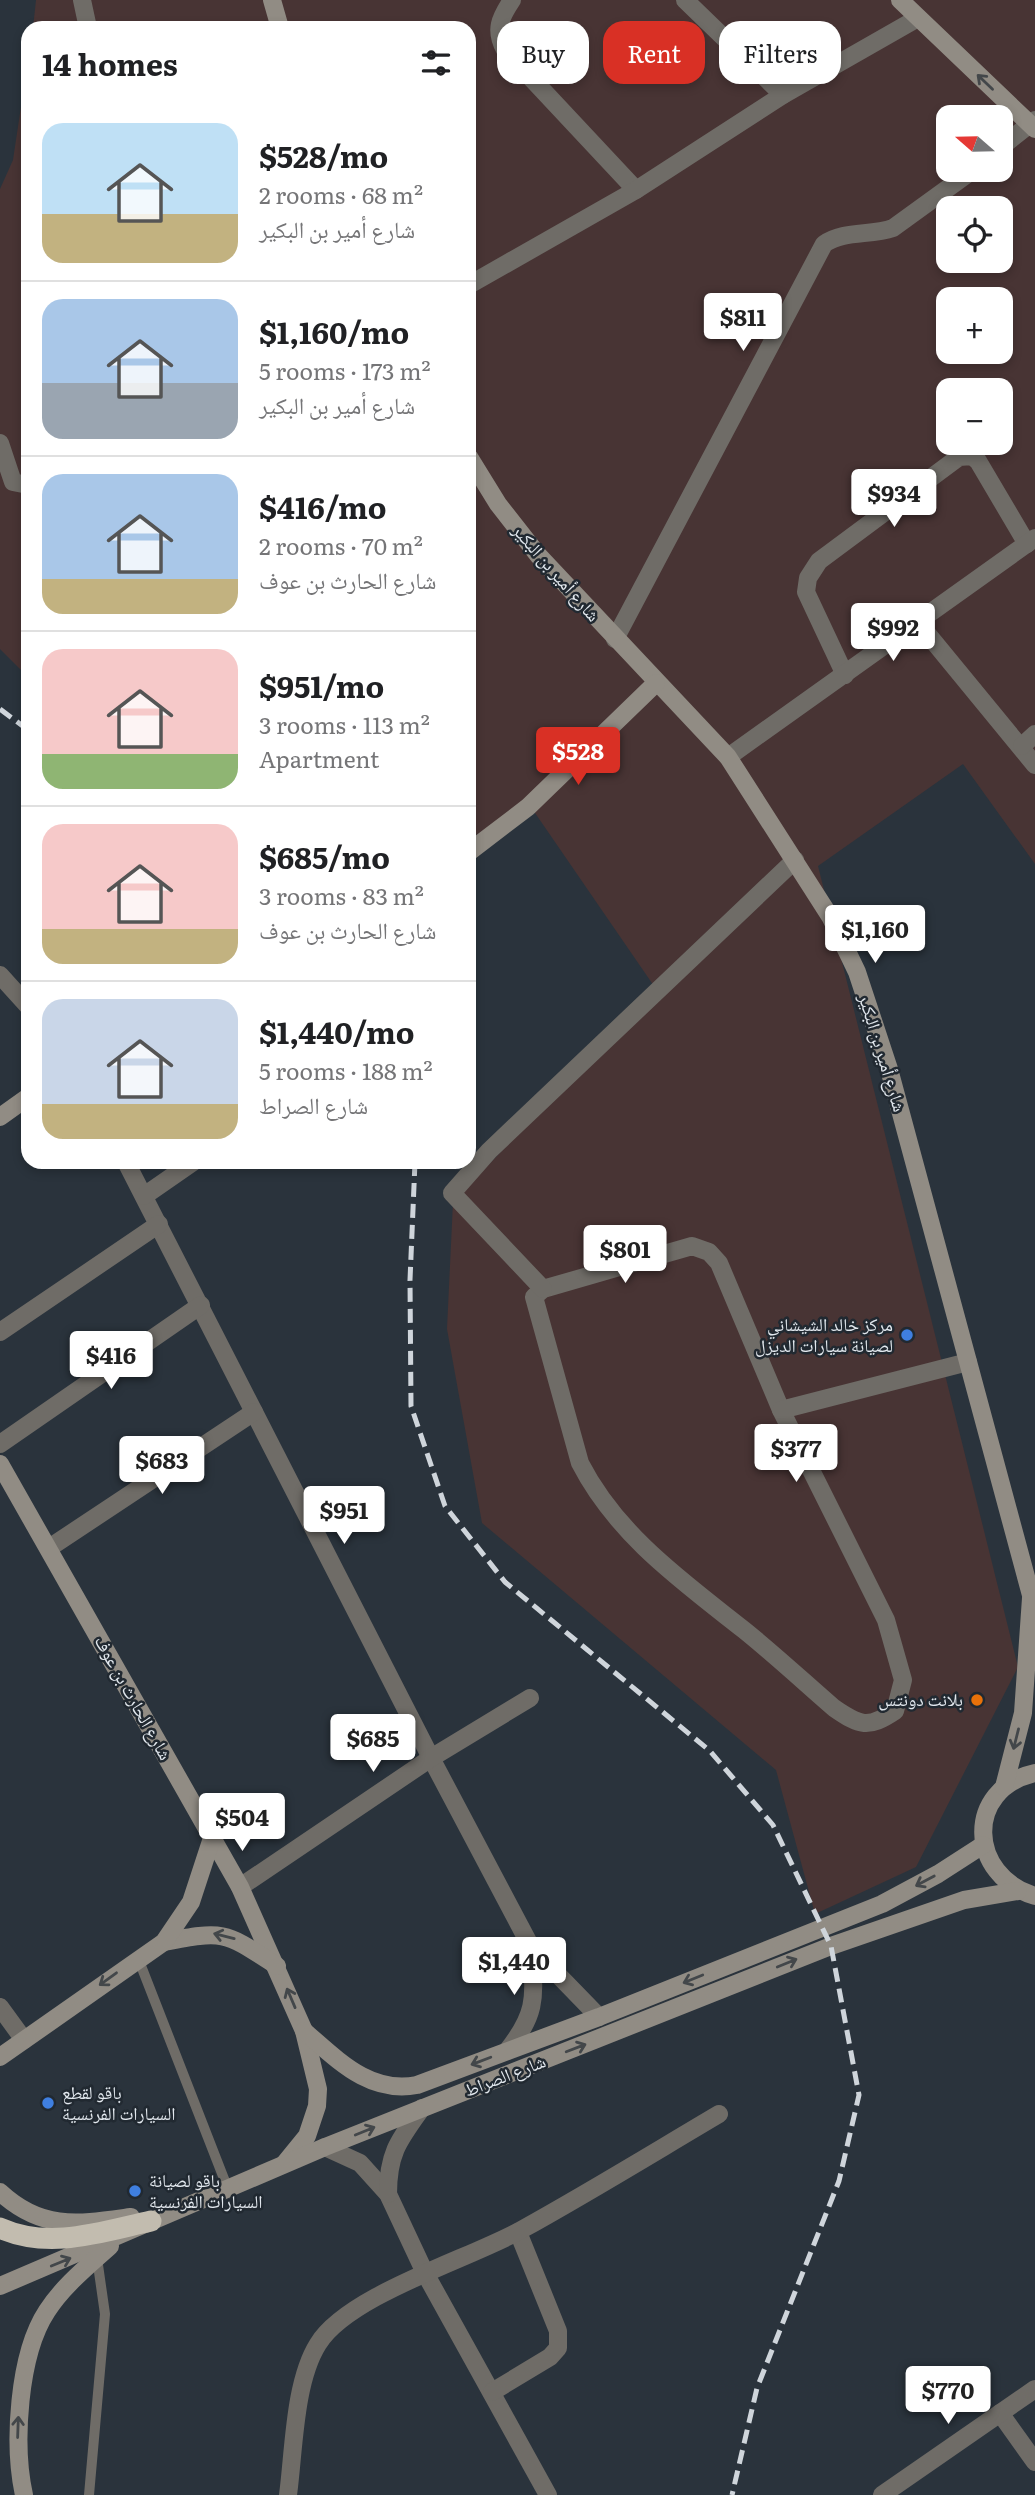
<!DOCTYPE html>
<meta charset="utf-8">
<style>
:root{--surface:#fff;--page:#f2f2f2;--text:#202124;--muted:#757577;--line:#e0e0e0;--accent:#d93025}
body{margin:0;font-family:Literata,"Noto Naskh Arabic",serif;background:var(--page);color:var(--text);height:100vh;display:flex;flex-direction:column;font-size:26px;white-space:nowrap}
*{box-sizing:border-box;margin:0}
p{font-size:23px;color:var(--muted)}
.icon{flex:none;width:38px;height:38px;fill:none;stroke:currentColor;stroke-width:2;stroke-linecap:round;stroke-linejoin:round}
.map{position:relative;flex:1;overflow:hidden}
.sheet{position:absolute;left:21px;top:21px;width:455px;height:1148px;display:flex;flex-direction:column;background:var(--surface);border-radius:21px;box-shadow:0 4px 10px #0003}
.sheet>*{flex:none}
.banner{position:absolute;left:497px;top:21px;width:432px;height:63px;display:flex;gap:14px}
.needle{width:46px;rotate:290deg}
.buttons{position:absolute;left:936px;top:105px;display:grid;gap:14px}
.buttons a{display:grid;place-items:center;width:77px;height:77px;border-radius:14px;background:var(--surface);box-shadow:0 4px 10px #0003;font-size:35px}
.price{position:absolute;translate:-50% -60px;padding:0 16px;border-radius:7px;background:#fff;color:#222;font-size:23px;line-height:46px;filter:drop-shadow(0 2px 4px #0008)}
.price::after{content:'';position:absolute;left:50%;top:42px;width:21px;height:16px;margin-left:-10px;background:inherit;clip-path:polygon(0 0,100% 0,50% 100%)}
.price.active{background:var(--accent);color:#fff}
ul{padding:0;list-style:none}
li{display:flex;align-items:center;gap:21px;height:175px;padding:0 21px}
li+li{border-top:2px solid var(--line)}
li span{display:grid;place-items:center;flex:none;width:196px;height:140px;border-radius:21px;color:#555}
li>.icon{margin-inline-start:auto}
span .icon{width:84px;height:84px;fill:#fffc;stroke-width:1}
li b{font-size:30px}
h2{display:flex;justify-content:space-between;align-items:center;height:84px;padding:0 21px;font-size:30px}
.chip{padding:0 24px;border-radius:21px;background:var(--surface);box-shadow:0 4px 10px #0003;font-size:24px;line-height:63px}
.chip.active{background:var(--accent);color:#fff}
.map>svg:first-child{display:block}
.commercial{fill:#483434;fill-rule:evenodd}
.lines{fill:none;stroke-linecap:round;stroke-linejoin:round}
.lane{stroke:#6f6c67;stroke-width:10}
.street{stroke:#6f6c67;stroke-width:18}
.secondary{stroke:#918c84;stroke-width:18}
.highway{stroke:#c2bcaf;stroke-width:21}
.rail{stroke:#cfd5db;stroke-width:5;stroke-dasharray:14 7;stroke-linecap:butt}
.oneway{stroke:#43474a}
.shop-dot{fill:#3f7fe0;stroke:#212931;stroke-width:2.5}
.food-dot{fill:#e8710a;stroke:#212931;stroke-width:2.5}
.labels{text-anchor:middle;stroke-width:5;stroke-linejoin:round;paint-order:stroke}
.street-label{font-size:18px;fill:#e2e8ee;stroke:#212931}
.poi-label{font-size:18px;fill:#e2e8ee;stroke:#212931;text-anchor:end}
</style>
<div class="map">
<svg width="1035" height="2495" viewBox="0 0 1035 2495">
<rect width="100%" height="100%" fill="#2a333c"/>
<g class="commercial">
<path d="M36,0H1035V864L963,764L818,866L1018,1667L916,1867L815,1914L776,1770L482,1523L447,1329L453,1202L656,989L533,810L469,838V28H33ZM948,117H1001V170H948ZM948,208H1001V261H948ZM948,299H1001V352H948ZM948,390H1001V443H948Z"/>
<polygon points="28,60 28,677 0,649 0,189 13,160"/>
</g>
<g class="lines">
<g class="lane">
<polyline points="138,1958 228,2189"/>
<polyline points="89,2495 105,2314 97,2258"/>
</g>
<g class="street">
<polyline points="82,0 88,28"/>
<path d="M512,0C500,18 494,30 505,50L636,190"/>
<polyline points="685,0 783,95"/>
<polyline points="1001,147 1035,120"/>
<polyline points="469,285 636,190 783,95 918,18"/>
<polyline points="0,443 13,482 28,485"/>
<polyline points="916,620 1035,765"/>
<path d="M615,639L824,244C844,230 870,236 893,228L973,170"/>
<polyline points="845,675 806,592 808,578 819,561 959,457 972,456 978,461 1027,544"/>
<polyline points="1022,746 1035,734"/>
<polyline points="728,757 1035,538"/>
<polyline points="0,975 28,1006"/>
<polyline points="126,1162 431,1758 531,1947 599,2017"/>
<polyline points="144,1196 193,1162"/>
<path d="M692,1246L709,1252L719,1263L781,1410L886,1620L903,1680L895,1711C868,1729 860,1726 834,1708C804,1682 775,1655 744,1630C682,1581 617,1535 580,1463L534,1297L543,1289Z"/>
<polyline points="543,1289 452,1193 489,1151 795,860"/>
<polyline points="0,1332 159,1224"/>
<polyline points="781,1410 968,1362"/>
<polyline points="0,1444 201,1305"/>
<polyline points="49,1548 254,1412"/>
<polyline points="240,1887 431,1758 530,1698"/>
<polyline points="0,2007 24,2040"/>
<path d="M507,2051C539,2011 534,1995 531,1947"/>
<polyline points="325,2147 360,2163 388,2194 425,2273 548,2495"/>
<path d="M388,2194C388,2153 399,2140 422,2108"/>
<polyline points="492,2392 550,2357 558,2348 558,2331 518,2232"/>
<polyline points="1000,2413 1035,2462"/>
<path d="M288,2495C294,2451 294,2382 318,2344C348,2295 469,2259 521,2230C588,2193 653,2153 719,2114"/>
<polyline points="882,2495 1035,2389"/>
</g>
<g class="secondary">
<polyline points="272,0 280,28"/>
<polyline points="900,0 1035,129"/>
<polyline points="469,457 498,504 538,555 728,757 831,918 857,972 889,1069 1035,1610"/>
<polyline points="469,852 528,807 656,683"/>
<polyline points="0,1117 28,1097"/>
<polyline points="0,1464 240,1887 304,2031 318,2089 317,2106 307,2136 285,2163"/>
<path d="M1035,1773C964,1789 968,1876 1035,1896"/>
<polyline points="1004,1787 1023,1713 1031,1598"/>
<path d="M164,1942C226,1930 225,1932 277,1966"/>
<path d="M304,2031C338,2060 369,2094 417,2085L599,2017L882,1904L938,1874L983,1845"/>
<polyline points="0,2057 164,1942 191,1902 212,1838"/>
<path d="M0,2192C42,2231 79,2224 131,2217"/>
<polyline points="0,2286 325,2147 831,1946 964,1900 1018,1891"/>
<path d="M24,2495C13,2445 18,2355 47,2311C63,2286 88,2266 110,2246"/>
</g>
<path class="highway" d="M0,2228C49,2250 101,2232 151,2221"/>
<g class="rail">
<polyline points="0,709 28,730"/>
<polyline points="415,1162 410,1280 411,1406 445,1506 505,1582 710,1751 773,1825 831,1946 859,2095 839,2181 757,2388 732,2495"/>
</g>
</g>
<defs><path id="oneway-shaft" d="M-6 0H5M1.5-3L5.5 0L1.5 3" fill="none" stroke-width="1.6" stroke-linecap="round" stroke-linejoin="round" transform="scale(1.75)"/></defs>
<g class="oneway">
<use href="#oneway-shaft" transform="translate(985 82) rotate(-136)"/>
<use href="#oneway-shaft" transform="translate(1016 1739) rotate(104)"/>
<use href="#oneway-shaft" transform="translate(925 1881) rotate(152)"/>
<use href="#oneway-shaft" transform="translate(224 1936) rotate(-166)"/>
<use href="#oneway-shaft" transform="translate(787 1963) rotate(-22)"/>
<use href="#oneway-shaft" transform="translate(108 1979) rotate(144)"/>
<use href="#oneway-shaft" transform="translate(693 1979) rotate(158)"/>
<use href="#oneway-shaft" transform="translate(291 1998) rotate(-113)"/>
<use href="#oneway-shaft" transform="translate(576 2048) rotate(-21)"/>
<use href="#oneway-shaft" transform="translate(481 2061) rotate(159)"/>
<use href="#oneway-shaft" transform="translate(365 2131) rotate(-22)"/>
<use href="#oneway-shaft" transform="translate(61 2262) rotate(-22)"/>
<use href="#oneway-shaft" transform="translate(18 2427) rotate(-88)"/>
</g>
<g class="shop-dot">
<circle cx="907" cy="1335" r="7"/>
<circle cx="48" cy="2103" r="7"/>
<circle cx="135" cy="2191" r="7"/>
</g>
<circle class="food-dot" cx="977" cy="1700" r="7"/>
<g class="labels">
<g class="street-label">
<text transform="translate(556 573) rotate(49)" y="6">شارع أمير بن البكير</text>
<text transform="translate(882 1053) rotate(73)" y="6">شارع أمير بن البكير</text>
<text transform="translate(133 1698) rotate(61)" y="6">شارع الحارث بن عوف</text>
<text transform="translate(505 2076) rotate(-21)" y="6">شارع الصراط</text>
</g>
<g class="poi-label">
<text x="893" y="1331">مركز خالد الشيشاني<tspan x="893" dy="21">لصيانة سيارات الديزل</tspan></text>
<text x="963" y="1706">بلانت دونتس</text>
<text x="62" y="2099" text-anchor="start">باقو لقطع<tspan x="62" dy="21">السيارات الفرنسية</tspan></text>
<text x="149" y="2187" text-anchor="start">باقو لصيانة<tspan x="149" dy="21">السيارات الفرنسية</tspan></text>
</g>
</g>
</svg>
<div class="buttons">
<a><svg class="needle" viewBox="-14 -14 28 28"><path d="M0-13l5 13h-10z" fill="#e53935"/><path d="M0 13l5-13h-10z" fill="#757577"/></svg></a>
<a><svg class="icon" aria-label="locate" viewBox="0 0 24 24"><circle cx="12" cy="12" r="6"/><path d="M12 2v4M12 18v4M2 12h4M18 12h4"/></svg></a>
<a>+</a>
<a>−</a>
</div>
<b class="price" style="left:743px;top:353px">$811</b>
<b class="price" style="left:894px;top:529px">$934</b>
<b class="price" style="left:893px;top:663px">$992</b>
<b class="price active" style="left:578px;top:787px">$528</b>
<b class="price" style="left:875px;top:965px">$1,160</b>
<b class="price" style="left:625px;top:1285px">$801</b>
<b class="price" style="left:111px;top:1391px">$416</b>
<b class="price" style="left:796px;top:1484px">$377</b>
<b class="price" style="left:162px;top:1496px">$683</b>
<b class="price" style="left:344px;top:1546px">$951</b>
<b class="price" style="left:373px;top:1774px">$685</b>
<b class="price" style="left:242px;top:1853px">$504</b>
<b class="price" style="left:514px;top:1997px">$1,440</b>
<b class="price" style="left:948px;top:2426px">$770</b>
<div class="banner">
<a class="chip">Buy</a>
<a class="chip active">Rent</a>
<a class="chip">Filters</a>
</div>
<section class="sheet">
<h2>14 homes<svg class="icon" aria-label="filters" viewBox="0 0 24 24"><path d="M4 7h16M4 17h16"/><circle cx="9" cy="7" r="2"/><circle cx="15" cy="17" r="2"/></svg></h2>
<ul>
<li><span style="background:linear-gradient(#bfe0f5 65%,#c2b280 0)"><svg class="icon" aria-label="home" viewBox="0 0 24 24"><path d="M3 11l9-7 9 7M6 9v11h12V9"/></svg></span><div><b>$528/mo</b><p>2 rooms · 68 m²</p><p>شارع أمير بن البكير</p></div></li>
<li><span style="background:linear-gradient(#a9c7e8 60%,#9aa5b1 0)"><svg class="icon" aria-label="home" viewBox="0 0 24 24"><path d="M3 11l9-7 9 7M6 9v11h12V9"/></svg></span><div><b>$1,160/mo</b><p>5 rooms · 173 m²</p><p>شارع أمير بن البكير</p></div></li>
<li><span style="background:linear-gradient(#a9c7e8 75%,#c2b280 0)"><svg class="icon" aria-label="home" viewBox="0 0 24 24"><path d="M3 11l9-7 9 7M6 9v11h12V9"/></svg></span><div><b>$416/mo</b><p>2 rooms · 70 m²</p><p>شارع الحارث بن عوف</p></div></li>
<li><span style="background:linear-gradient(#f6c9c9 75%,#8fb573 0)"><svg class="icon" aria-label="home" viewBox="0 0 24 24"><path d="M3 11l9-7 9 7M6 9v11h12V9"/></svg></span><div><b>$951/mo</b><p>3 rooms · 113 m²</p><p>Apartment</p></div></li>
<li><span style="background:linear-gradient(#f6c9c9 75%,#c2b280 0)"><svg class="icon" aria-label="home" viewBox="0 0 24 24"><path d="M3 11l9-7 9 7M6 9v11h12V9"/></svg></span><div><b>$685/mo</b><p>3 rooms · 83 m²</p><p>شارع الحارث بن عوف</p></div></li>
<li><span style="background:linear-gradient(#c9d6e8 75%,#c2b280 0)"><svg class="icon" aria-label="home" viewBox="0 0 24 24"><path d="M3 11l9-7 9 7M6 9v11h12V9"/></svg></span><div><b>$1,440/mo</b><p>5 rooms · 188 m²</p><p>شارع الصراط</p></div></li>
</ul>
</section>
</div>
